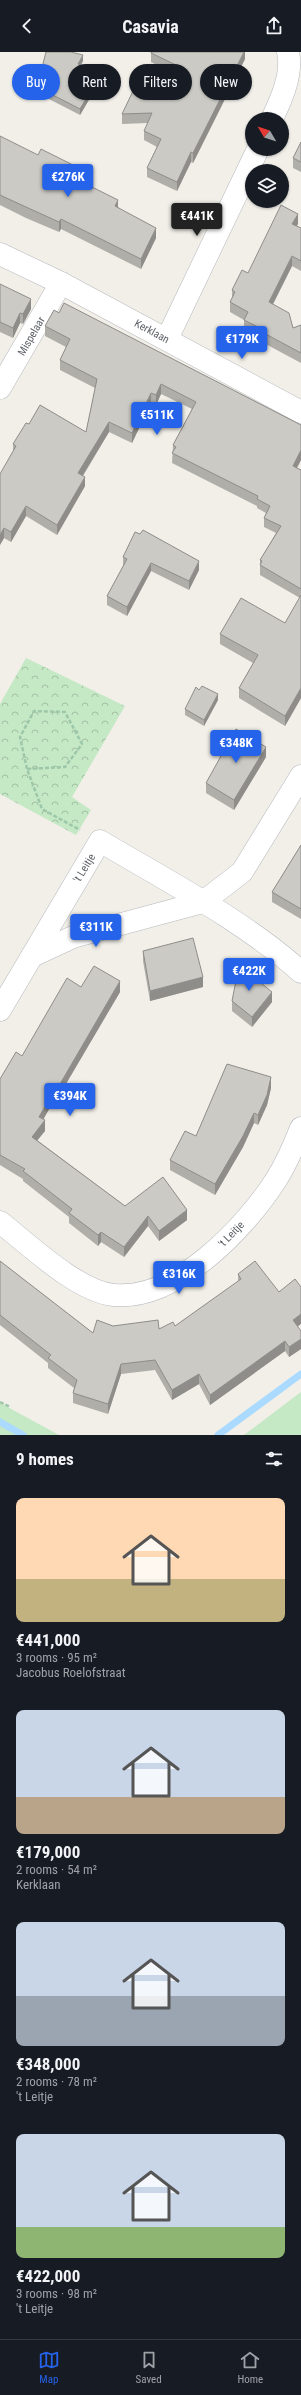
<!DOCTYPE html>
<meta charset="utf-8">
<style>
:root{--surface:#171b24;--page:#242831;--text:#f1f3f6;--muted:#9ea1a6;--line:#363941;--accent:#2563eb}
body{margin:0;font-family:"Roboto Condensed",sans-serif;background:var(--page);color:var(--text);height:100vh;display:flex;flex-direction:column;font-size:15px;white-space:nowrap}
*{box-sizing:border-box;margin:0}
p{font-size:13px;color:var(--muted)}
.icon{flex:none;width:22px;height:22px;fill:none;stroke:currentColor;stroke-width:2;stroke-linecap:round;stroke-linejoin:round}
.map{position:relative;height:1383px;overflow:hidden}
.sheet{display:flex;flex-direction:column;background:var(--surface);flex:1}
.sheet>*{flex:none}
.guide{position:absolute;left:12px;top:12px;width:277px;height:36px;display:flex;gap:8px}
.needle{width:26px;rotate:309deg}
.fabs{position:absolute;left:245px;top:60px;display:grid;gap:8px}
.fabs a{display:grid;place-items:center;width:44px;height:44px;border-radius:50%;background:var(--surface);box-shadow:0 1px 3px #0004;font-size:20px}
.price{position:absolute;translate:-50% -34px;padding:0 9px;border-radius:4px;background:var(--accent);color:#fff;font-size:13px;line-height:26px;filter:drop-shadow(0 1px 2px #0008)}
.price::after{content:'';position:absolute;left:50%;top:24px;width:12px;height:9px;margin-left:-6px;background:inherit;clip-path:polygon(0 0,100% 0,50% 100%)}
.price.current{background:#222;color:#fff}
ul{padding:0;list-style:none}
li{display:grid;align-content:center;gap:8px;height:212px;padding:0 16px}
li span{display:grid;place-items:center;height:124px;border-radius:8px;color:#555}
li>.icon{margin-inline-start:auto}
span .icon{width:72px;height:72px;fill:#fffc;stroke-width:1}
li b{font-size:17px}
h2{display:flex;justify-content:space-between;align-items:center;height:48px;padding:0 16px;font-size:17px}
.tag{padding:0 14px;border-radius:18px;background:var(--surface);box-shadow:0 1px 3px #0004;font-size:14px;line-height:36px}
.tag.current{background:var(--accent);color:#fff}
header{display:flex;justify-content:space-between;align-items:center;height:52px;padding:0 16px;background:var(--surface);font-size:18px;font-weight:700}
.menu{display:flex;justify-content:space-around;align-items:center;height:56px;border-top:1px solid var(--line);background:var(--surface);font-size:11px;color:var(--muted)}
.menu a{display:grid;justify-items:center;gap:2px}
.menu .current{color:var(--accent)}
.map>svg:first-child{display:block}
.grass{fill:#c5e8c5}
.forest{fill:url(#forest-crowns)}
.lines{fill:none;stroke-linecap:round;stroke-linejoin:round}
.stream{stroke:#aadaff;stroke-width:7}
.street-casing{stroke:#b5b8bc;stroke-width:23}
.path{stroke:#9cc7a9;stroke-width:2.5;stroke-dasharray:4 2;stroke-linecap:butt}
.street{stroke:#fff;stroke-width:22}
.wall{fill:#afaea9}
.shaded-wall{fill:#8f8d8a}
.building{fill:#cccac5;stroke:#8f8d8a}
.labels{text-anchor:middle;stroke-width:4;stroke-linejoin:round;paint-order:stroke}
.street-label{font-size:11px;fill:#5f6368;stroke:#fff}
</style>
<header><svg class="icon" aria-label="back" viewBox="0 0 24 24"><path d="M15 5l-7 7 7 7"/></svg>Casavia<svg class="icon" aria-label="share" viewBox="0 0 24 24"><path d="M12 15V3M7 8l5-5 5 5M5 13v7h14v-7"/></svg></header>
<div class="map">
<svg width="301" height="1383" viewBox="0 0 301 1383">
<defs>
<pattern id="forest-crowns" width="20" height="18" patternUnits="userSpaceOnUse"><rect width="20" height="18" fill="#c5e8c5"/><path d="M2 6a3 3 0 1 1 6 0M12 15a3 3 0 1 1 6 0" fill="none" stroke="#a3c0a4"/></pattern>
</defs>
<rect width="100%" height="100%" fill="#f1efe8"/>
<g class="grass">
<polygon points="301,1340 301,1383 244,1383"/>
<polygon points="0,1351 59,1383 0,1383"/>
</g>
<polygon class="forest" points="26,606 125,654 72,745 91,758 76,783 0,742 0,652"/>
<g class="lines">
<g class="stream">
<polyline points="0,1370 23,1383"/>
<polyline points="218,1383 301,1322"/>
</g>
<defs>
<g id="street">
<path d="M272,67C281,48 293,22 288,0"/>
<polyline points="0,202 61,231 301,360"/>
<polyline points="167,287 258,97"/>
<polyline points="0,336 61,231"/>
<path d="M32,904L100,789C167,829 243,868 301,920"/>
<polyline points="0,958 32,904 73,885 203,850 242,820 301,724"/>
<path d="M0,1170C28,1192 78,1240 114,1243C176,1249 245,1176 276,1128C286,1112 294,1094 301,1076"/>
</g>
</defs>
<use href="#street" class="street-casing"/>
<g class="path">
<polyline points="27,717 65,715 82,692 65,660 34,659 20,685 27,717 42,757 80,778"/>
<polyline points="0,1350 10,1355"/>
</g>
<use href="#street" class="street"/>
</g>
<g class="wall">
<polygon points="245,0 245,7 193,111 191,110 177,139 147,125 147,116 157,95 144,88 144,79 148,71 122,72 122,62 169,19 151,10 151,1"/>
<polygon points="83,9 80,14 100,29 80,63 45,45 45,41 38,37 38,31"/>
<polygon points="0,84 81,127 80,129 118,155 156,186 141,217 61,177 59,180 26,166 0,153"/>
<polygon points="301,90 301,120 293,116 293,106"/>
<polygon points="298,172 297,174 301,176 301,219 292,214 273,252 293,276 301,273 301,311 260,289 260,287 244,278 244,268 230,260 230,250 232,247 232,238"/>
<polygon points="0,232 31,257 23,272 20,271 13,286 0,280"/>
<polygon points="45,274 301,373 301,408 297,416 301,418 301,646 285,674 239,646 239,636 253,611 220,592 220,582 285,571 300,546 260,523 260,508 276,481 264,475 264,466 266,461 257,456 257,454 172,411 173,393 192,357 161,342 156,353 151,351 132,391 109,380 83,424 85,434 57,483 26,464 11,490 4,486 0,493 13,399 13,392 29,372 86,380 95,336 60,318 60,308 66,295 45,284"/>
<polygon points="123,505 199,518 189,538 151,519 127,564 107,553 107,544 123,514"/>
<polygon points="218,648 204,674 185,663 185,657"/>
<polygon points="266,705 234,758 206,741 206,731"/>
<polygon points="301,793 301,867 272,850 272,840"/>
<polygon points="143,899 203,935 150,949 143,909"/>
<polygon points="81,935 120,940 60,1042 58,1041 43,1068 45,1079 37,1088 125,1154 187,1168 159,1189 148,1174 124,1205 101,1190 98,1194 69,1171 69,1165 23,1129 23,1127 0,1113 0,1027 22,1004"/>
<polygon points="232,949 272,950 252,975 232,959"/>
<polygon points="271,1036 267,1053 258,1073 254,1071 243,1095 215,1143 170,1118 170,1108 196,1084"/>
<polygon points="0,1209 93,1281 113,1274 159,1277 175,1274 238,1230 238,1222 297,1275 301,1279 301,1297 289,1305 285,1299 210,1353 199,1332 172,1348 155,1318 121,1322 108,1362 73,1351 73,1341 74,1336 48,1316 48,1311 0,1273"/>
</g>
<g class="shaded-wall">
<polygon points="244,0 245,0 245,7 193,111 193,101"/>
<polygon points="83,3 83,9 78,18 78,12"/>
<polygon points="100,23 100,29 80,63 80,57"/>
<polygon points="191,100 191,110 177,139 177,130"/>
<polygon points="81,117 81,127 76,137 76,127"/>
<polygon points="118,148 118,158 115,154"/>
<polygon points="298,162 298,172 292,182 292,172"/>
<polygon points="61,167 61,177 59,180 59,170"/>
<polygon points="156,176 156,186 141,217 141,207"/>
<polygon points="292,204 292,214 269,260 269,250"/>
<polygon points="31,247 31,257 23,272 23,262"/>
<polygon points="20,261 20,271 13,286 13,276"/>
<polygon points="161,332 161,342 156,353 156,343"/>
<polygon points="151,341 151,351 132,391 132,381"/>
<polygon points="109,370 109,380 78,431 78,421"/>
<polygon points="301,398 301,408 293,423 293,414"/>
<polygon points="85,425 85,434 57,483 57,473"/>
<polygon points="26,454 26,464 11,490 11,480"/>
<polygon points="4,476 4,486 0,493 0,483"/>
<polygon points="199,509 199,518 189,538 189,529"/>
<polygon points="151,511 151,519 127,564 127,555"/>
<polygon points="301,636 301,646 285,674 285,664"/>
<polygon points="218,642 218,648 204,674 204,668"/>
<polygon points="266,695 266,705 234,758 234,748"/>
<polygon points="203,925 203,935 150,949 150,939"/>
<polygon points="120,929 120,940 60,1042 60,1032"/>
<polygon points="272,940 272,950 252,975 252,965"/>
<polygon points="271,1025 271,1036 267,1053 258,1073 258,1063"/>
<polygon points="58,1031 58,1041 39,1075 39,1065"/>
<polygon points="254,1061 254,1071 243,1095 215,1143 215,1132"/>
<polygon points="45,1068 45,1079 32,1095 32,1085"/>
<polygon points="187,1158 187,1168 159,1189 159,1179"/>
<polygon points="148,1164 148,1174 124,1205 124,1195"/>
<polygon points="101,1180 101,1190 98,1194 98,1183"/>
<polygon points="301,1262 301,1272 293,1278 293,1268"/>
<polygon points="301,1287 301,1297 289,1305 289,1295"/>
<polygon points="285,1289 285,1299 210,1353 210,1343"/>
<polygon points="121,1312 121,1322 108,1362 108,1352"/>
<polygon points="199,1322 199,1332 172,1348 172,1338"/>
</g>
<g class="building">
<polygon points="46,0 71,0 83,3 78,12 100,23 80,57 45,39 47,36 38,31"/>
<polygon points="151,0 244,0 193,101 191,100 177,130 147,116 161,87 144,79 152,61 122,62 145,14 173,20 176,13 151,1"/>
<polygon points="0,84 38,103 41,97 81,117 76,127 118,148 115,154 156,176 141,207 61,167 59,170 26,155 0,143"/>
<polygon points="301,90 301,110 293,106"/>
<polygon points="281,153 298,162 292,172 301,176 301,209 292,204 269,250 289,261 293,276 301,273 301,301 260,279 262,277 244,268 248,260 230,250 235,240 232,238 242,218 248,221"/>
<polygon points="0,232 31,247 23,262 20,261 13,276 0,270"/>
<polygon points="64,251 301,373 301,398 293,414 301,418 301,537 260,513 262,509 260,508 281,474 264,466 270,454 257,447 258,444 172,401 176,395 173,393 196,350 161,332 156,343 151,341 132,381 109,370 78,421 85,425 57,473 26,454 11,480 4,476 0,483 0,422 16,394 13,392 26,371 29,372 40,353 86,380 97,327 60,308 70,287 45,274 54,258 59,261"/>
<polygon points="143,478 199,509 189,529 151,511 127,555 107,544 127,507 123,505 135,480 140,482"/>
<polygon points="301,543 301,636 285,664 239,636 258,603 220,582 241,546 285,571"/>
<polygon points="202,634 218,642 204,668 185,657 196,635 199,638"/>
<polygon points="236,677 266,695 234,748 206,731"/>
<polygon points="301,793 301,857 272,840"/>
<polygon points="193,886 203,925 150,939 143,899"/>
<polygon points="239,913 272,940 252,965 232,949"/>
<polygon points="94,914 120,929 60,1032 58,1031 39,1065 45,1068 32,1085 125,1154 163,1125 187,1158 159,1179 148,1164 124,1195 101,1180 98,1183 69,1161 72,1157 23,1119 25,1117 0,1103 0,1027 16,1000 22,1004 67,926 81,935"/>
<polygon points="227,1012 271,1025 267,1043 258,1063 254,1061 243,1084 215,1132 170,1108 185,1079 196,1084"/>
<polygon points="0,1209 93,1281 97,1268 113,1274 158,1268 159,1277 173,1270 175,1274 241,1227 238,1222 255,1209 279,1240 295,1227 301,1235 301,1262 293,1268 301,1279 301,1287 289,1295 285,1289 210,1343 199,1322 172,1338 155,1308 121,1312 108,1352 73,1341 77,1328 48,1306 51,1303 0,1263"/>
</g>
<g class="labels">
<g class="street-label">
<text transform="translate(152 279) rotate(28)" y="4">Kerklaan</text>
<text transform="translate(31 284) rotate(-60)" y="4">Mispelaar</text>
<text transform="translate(84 816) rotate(-59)" y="4">'t Leitje</text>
<text transform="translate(231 1182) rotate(-46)" y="4">'t Leitje</text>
</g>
</g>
</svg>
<div class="fabs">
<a><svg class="needle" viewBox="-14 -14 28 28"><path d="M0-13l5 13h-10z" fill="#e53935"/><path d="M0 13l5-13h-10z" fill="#9ea1a6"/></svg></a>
<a><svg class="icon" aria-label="layers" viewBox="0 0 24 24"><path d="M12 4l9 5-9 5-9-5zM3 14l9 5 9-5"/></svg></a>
</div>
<b class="price" style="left:68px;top:146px">€276K</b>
<b class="price current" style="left:197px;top:185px">€441K</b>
<b class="price" style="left:242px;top:308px">€179K</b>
<b class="price" style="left:157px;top:384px">€511K</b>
<b class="price" style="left:236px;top:712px">€348K</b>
<b class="price" style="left:96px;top:896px">€311K</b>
<b class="price" style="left:249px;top:940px">€422K</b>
<b class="price" style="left:70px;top:1065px">€394K</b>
<b class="price" style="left:179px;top:1243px">€316K</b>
<div class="guide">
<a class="tag current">Buy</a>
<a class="tag">Rent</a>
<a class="tag">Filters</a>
<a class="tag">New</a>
</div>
</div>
<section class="sheet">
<h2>9 homes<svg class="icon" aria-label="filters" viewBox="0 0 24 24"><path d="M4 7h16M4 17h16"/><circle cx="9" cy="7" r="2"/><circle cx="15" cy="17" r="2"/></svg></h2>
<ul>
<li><span style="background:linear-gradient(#ffd9b3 65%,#c2b280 0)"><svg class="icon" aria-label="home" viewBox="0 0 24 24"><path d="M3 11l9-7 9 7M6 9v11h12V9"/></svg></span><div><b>€441,000</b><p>3 rooms · 95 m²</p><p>Jacobus Roelofstraat</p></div></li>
<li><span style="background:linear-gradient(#c9d6e8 70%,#b9a48a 0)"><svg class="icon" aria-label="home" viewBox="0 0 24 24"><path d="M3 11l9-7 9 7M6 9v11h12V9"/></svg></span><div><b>€179,000</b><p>2 rooms · 54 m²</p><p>Kerklaan</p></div></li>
<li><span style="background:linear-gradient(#c9d6e8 60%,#9aa5b1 0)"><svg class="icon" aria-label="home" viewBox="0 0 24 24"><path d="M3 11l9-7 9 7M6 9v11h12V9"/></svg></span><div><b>€348,000</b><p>2 rooms · 78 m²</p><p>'t Leitje</p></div></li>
<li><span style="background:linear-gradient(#c9d6e8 75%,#8fb573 0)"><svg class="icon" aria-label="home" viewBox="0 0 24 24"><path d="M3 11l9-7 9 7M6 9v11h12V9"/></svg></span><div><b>€422,000</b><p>3 rooms · 98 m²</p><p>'t Leitje</p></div></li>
</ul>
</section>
<nav class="menu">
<a class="current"><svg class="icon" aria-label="map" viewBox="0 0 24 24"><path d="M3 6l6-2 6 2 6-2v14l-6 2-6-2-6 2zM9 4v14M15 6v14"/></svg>Map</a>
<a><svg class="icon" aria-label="saved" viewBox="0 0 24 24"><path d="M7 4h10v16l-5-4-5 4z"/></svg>Saved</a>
<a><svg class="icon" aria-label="home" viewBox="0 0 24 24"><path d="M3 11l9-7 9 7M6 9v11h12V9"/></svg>Home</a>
</nav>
